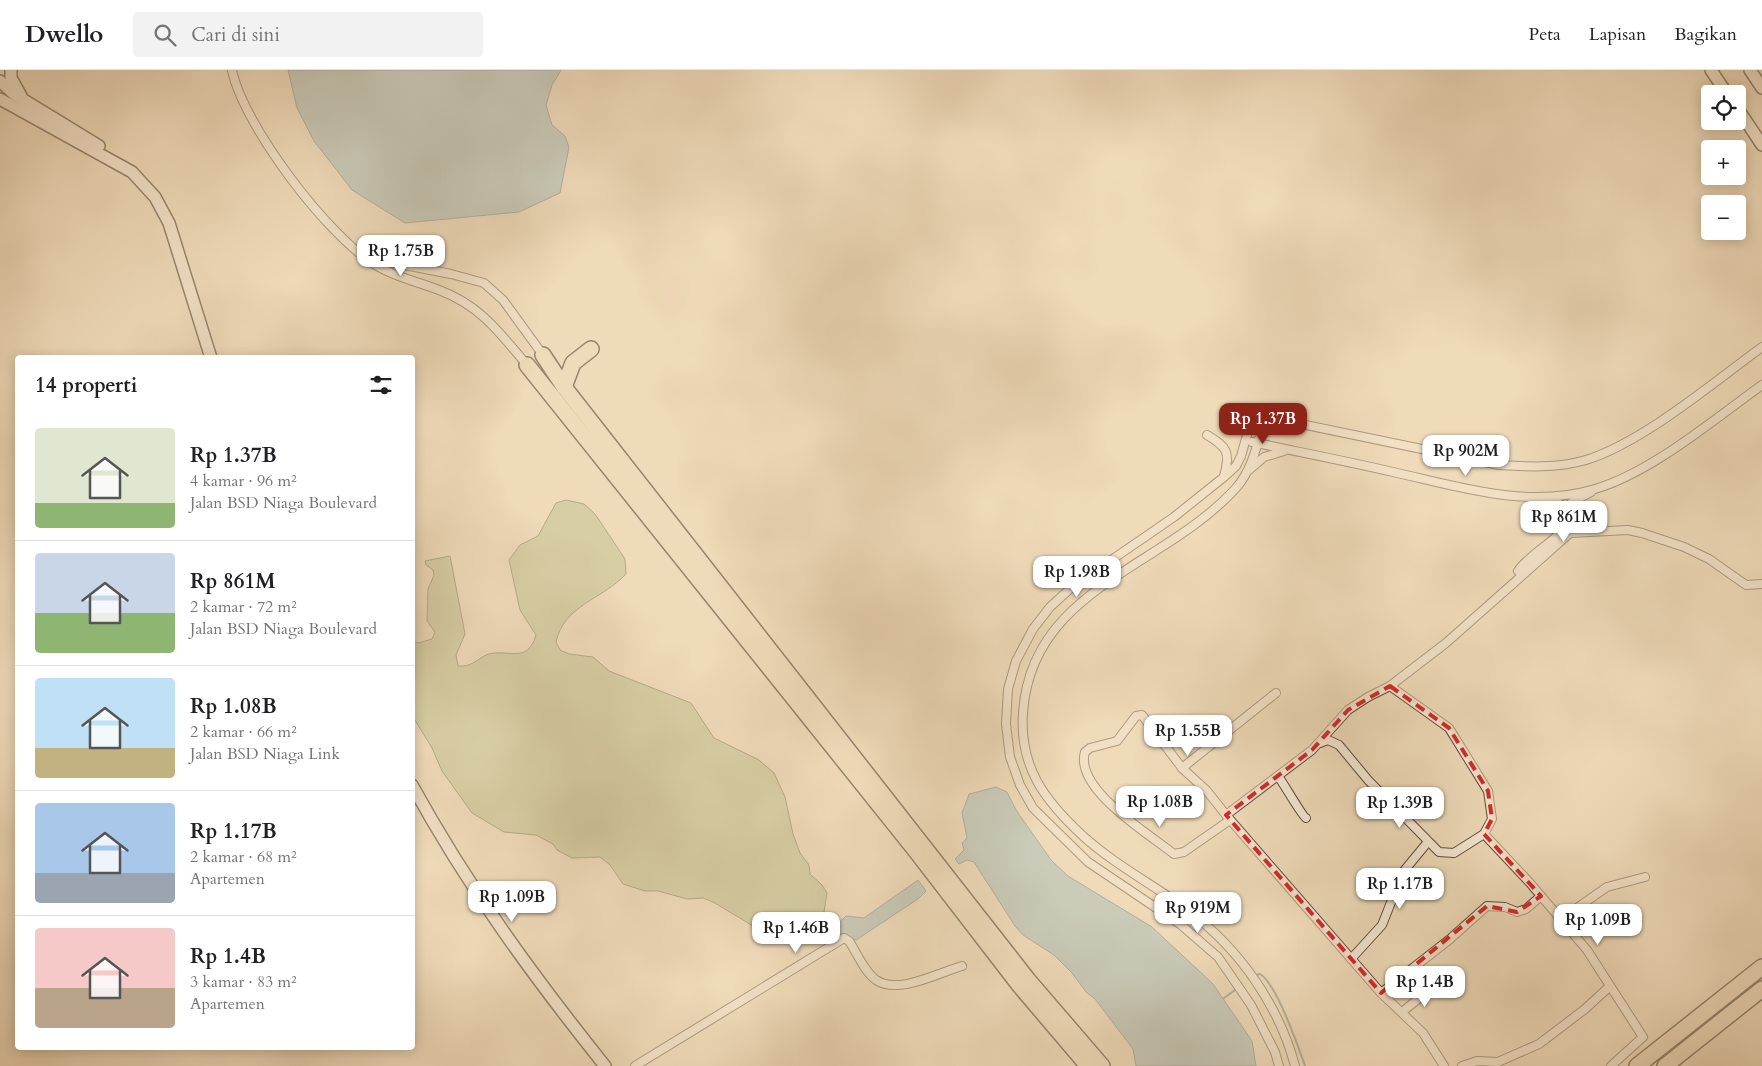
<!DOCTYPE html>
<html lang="id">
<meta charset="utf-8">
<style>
:root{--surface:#fff;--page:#f2f2f2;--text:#202124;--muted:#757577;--line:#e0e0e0;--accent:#8f2418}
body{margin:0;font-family:Cardo,serif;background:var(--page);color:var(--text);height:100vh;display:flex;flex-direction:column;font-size:19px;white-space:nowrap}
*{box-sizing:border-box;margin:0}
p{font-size:16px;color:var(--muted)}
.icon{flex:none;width:28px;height:28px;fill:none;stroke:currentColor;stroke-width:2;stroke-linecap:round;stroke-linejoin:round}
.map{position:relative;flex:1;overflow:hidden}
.sheet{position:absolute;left:15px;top:285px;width:400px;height:695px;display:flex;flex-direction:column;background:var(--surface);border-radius:5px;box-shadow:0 2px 12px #0003}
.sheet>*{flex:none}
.buttons{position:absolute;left:1701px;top:15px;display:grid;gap:10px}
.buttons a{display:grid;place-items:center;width:45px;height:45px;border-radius:5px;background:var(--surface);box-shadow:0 2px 12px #0003;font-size:25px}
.price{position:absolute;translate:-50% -42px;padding:0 11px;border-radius:10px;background:#fff;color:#222;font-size:16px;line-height:32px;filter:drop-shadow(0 1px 2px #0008)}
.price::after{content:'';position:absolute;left:50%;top:30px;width:15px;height:11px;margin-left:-8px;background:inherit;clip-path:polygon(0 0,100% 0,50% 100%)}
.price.selected{background:var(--accent);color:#fff}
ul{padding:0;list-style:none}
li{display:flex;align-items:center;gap:15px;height:125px;padding:0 20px}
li+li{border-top:1px solid var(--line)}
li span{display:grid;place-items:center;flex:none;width:140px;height:100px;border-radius:5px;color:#555}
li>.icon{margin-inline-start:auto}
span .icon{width:60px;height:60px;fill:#fffc;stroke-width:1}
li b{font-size:21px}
h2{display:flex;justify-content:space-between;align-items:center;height:60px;padding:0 20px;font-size:21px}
header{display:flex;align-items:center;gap:30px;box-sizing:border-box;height:70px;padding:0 25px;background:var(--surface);border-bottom:1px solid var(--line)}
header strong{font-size:24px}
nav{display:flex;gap:28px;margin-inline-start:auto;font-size:18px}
.search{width:350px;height:45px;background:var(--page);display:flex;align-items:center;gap:12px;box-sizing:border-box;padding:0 18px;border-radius:5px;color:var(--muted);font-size:19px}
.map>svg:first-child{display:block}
.green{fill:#bcbe8c;stroke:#746e50}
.water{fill:#9db8b8;stroke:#707a76}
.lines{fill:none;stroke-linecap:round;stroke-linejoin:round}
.stream{stroke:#707a76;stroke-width:2}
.minor-casing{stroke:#5d4c3c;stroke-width:10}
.secondary-casing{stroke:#2c1d13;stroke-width:14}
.motorway-casing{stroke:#2c1d13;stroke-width:18}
.minor{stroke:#f5e7d2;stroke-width:8}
.secondary{stroke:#f5e7d2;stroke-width:11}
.motorway{stroke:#efdab9;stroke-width:15}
.marked{fill:none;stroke:#d62828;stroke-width:4;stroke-dasharray:10 6;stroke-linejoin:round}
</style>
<header>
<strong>Dwello</strong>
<div class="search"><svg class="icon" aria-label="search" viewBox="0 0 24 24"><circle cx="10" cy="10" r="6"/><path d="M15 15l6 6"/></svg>Cari di sini</div>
<nav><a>Peta</a><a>Lapisan</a><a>Bagikan</a></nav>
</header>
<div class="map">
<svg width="1762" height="996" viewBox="0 0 1762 996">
<rect width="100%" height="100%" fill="#efdab9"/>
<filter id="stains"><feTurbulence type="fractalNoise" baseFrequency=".004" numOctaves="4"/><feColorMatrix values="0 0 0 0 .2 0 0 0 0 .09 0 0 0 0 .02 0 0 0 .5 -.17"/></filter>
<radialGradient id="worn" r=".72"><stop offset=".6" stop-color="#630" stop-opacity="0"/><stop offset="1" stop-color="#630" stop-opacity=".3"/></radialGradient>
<path class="green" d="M566,430L584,434L595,444L625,489L626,504C603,529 564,535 556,572L560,580L569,584L593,587L609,601L691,633L714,668L759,690L774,703L785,727L793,764L800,783L809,795L810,804L822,815L827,823L824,842L811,857L787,869L776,870L715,833L703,828L687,829L658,821H645L623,814L610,795L600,787L572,788L557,780L553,774L536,765L504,762L472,743L442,701L432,678L413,647V571L418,573L432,569L435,562L427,551L428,519L434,505L433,500L426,495L425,491L450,486L465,564L456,585L458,596C471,597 475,591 486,585C506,577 527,596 536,565L520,540L509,490L520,475L538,466L556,433Z"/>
<g class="water">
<polygon points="288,0 561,0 552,15 546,35 552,55 565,66 569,77 560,123 519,142 405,153 352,120 314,71 297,38"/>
<polygon points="996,717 1007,722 1016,740 1051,790 1068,806 1152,857 1213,914 1252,971 1256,996 1136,996 1133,979 1095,929 1086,922 1072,903 1054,885 1023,865 1015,856 974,792 967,790 959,794 955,789 964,780 962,773 967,768 962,743 969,724"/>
<polygon points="918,810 926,821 918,829 856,870 835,861 835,858 831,856 833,852 839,853 846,846 864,848"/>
</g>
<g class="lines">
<g class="stream">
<polyline points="817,849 832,854"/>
<path d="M1256,905L1260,904C1277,914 1298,976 1305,996"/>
<polyline points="1224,928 1235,920"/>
</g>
<defs>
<g id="minor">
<path d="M232,0C243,55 330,170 379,197C398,208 419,212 439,220C481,236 499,262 527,295"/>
<polyline points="368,185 379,190 451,204 484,213 503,230 543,285"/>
<path d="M1265,347C1258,371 1253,399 1236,418C1164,498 1031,518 1023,643C1019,697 1045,731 1083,766C1115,795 1154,815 1189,841C1239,879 1279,935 1295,996"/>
<path d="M1207,365C1227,377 1231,382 1224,406"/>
<path d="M1252,372C1299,382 1346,391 1393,402C1460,417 1527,439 1595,419C1652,402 1713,350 1762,315"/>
<polyline points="1249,400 1264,387 1284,381"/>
<polyline points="1566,438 1572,432 1591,422"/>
<path d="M1522,505L1518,501C1528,485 1561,468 1567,454C1569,449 1567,444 1566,438L1558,433L1540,430"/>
<polyline points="1320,673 1328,670 1339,675 1368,710 1439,782 1454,783 1484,764 1492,749 1488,721 1449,658 1390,616"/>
<polyline points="1182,698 1276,623"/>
<path d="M1278,706C1284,714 1302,746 1306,748"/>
<path d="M1226,745L1207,721L1182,698L1142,645L1136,646L1117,671L1090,678L1085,682C1074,719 1149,764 1174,784L1184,782L1230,750"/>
<polyline points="1484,764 1530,813 1587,880 1643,967 1611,996"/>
<polyline points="1561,849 1607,817 1645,807"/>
<polyline points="1351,889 1382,855 1403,802 1427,773"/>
<polyline points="1381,923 1450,869 1487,836 1505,837 1517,842 1526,839 1541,826"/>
<polyline points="1402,942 1422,926 1429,915"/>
<path d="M635,996L844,868L849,871C857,883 864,901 876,910C898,925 938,903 962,896"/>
<path d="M1279,996L1275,982L1251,935L1218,887L1180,854L1088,792L1033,738L1020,715L1010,687L1006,654L1008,619L1016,591L1033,559L1050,537L1072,517L1174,447L1224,407L1236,396L1241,386L1253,344L1499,395C1528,397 1558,398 1586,390C1642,373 1714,312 1762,277"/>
<polyline points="1444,996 1423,963 1381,923 1226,745 1312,680 1348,640 1368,627 1390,616 1446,573 1570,463 1628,460 1642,463 1684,477 1709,489 1746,515 1762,514"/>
<polyline points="1462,996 1477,991 1498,992 1539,974 1585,939 1610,916"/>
</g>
<g id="secondary">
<polyline points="11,0 11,8 21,26"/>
<polyline points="1711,0 1727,24"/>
<polyline points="1750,0 1762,18"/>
<polyline points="0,11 14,24 99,76"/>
<polyline points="0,29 132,102 155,127 169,153 211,288"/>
<polyline points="1738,39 1762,75"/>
<path d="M412,715C468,817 533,906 605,996"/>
</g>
<g id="motorway">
<polyline points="543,285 564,317 1028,910 1102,996"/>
<polyline points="527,295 916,781 1020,916 1088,996"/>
<polyline points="564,317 573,293 591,279"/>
<polyline points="1637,996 1762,897"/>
<polyline points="1665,996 1762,919"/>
</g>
</defs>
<use href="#minor" class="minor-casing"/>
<use href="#secondary" class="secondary-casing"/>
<use href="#motorway" class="motorway-casing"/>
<use href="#minor" class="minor"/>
<use href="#secondary" class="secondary"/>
<use href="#motorway" class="motorway"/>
</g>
<path d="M0 0H1762V996H0ZM1390,616L1449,658L1488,721L1492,749L1484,764L1541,826L1517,842L1487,836L1381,923L1226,745L1312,680L1348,640Z" fill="#efdab9" fill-opacity=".55" fill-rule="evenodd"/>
<path class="marked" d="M1390,616L1449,658L1488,721L1492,749L1484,764L1541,826L1517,842L1487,836L1381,923L1226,745L1312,680L1348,640Z"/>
<rect width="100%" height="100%" filter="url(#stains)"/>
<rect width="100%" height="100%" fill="url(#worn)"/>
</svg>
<div class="buttons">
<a><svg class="icon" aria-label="locate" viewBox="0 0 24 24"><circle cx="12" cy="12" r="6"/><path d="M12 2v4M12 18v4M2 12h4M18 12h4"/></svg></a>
<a>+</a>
<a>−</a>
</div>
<b class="price" style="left:401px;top:207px">Rp 1.75B</b>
<b class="price selected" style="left:1263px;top:375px">Rp 1.37B</b>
<b class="price" style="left:1466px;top:407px">Rp 902M</b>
<b class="price" style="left:1564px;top:473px">Rp 861M</b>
<b class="price" style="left:1077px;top:528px">Rp 1.98B</b>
<b class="price" style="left:1188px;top:687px">Rp 1.55B</b>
<b class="price" style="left:1160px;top:758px">Rp 1.08B</b>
<b class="price" style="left:1400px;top:759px">Rp 1.39B</b>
<b class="price" style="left:1400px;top:840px">Rp 1.17B</b>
<b class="price" style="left:512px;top:853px">Rp 1.09B</b>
<b class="price" style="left:1198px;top:864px">Rp 919M</b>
<b class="price" style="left:1598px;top:876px">Rp 1.09B</b>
<b class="price" style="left:796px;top:884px">Rp 1.46B</b>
<b class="price" style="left:1425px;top:938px">Rp 1.4B</b>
<section class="sheet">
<h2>14 properti<svg class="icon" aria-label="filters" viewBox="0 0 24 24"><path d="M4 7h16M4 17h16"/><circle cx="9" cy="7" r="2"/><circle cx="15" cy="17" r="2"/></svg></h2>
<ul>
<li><span style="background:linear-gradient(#dfe7d0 75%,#8fb573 0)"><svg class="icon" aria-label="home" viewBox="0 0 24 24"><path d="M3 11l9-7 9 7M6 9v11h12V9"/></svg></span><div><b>Rp 1.37B</b><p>4 kamar · 96 m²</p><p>Jalan BSD Niaga Boulevard</p></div></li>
<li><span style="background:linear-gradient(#c9d6e8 60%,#8fb573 0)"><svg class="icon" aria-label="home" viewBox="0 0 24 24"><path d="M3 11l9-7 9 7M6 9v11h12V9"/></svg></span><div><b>Rp 861M</b><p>2 kamar · 72 m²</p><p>Jalan BSD Niaga Boulevard</p></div></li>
<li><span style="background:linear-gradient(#bfe0f5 70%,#c2b280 0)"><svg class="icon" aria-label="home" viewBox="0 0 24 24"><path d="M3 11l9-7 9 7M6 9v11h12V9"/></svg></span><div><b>Rp 1.08B</b><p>2 kamar · 66 m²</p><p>Jalan BSD Niaga Link</p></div></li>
<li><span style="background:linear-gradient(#a9c7e8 70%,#9aa5b1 0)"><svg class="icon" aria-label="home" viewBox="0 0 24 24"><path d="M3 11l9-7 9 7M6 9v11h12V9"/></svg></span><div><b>Rp 1.17B</b><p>2 kamar · 68 m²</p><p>Apartemen</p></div></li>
<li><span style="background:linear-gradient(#f6c9c9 60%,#b9a48a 0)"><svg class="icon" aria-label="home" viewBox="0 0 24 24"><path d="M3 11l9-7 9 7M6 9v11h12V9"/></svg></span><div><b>Rp 1.4B</b><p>3 kamar · 83 m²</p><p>Apartemen</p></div></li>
</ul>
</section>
</div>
